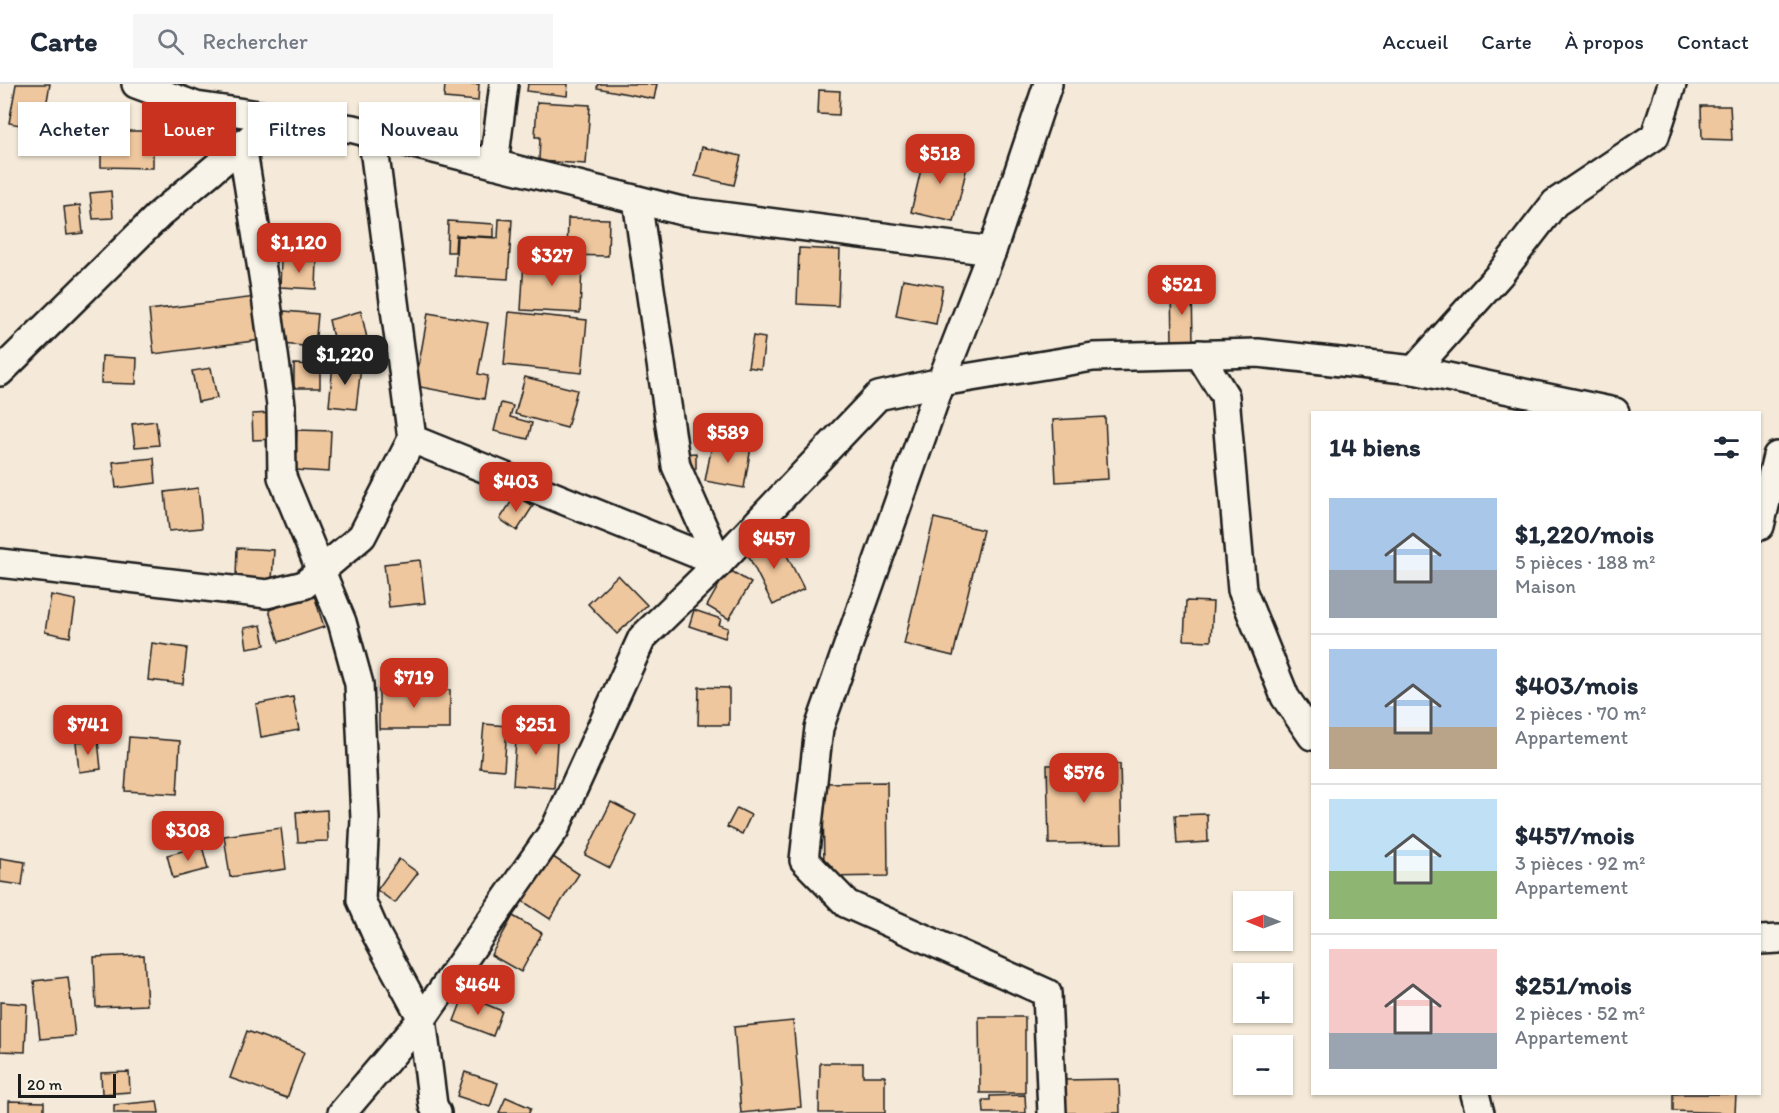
<!DOCTYPE html>
<html lang="fr">
<meta charset="utf-8">
<style>
:root{--surface:#fff;--page:#f6f6f7;--text:#1f2937;--muted:#747a83;--line:#e0e1e3;--accent:#c8321e}
body{margin:0;font-family:Itim,sans-serif;background:var(--page);color:var(--text);height:100vh;display:flex;flex-direction:column;font-size:22px;white-space:nowrap}
*{box-sizing:border-box;margin:0}
p{font-size:20px;color:var(--muted)}
.icon{flex:none;width:33px;height:33px;fill:none;stroke:currentColor;stroke-width:2;stroke-linecap:round;stroke-linejoin:round}
.map{position:relative;flex:1;overflow:hidden}
.side{position:absolute;left:1311px;top:327px;width:450px;height:684px;display:flex;flex-direction:column;background:var(--surface);border-radius:0px;box-shadow:0 2px 4px #0004}
.side>*{flex:none}
.guide{position:absolute;left:18px;top:18px;width:570px;height:54px;display:flex;gap:12px}
.needle{width:39px;rotate:271deg}
.fabs{position:absolute;left:1233px;top:807px;display:grid;gap:12px}
.fabs a{display:grid;place-items:center;width:60px;height:60px;border-radius:0px;background:var(--surface);box-shadow:0 2px 4px #0004;font-size:30px}
.scale{position:absolute;left:18px;bottom:15px;width:98px;box-sizing:border-box;padding-left:6px;border:3px solid #1c1c1c;border-top:0;font-size:16px;line-height:21px;white-space:nowrap;color:#1c1c1c;-webkit-text-stroke:4px #f7f3e8;paint-order:stroke}
.price{position:absolute;translate:-50% -51px;padding:0 14px;border-radius:12px;background:var(--accent);color:#fff;font-size:20px;line-height:39px;filter:drop-shadow(0 2px 3px #0008)}
.price::after{content:'';position:absolute;left:50%;top:36px;width:18px;height:14px;margin-left:-9px;background:inherit;clip-path:polygon(0 0,100% 0,50% 100%)}
.price.selected{background:#222;color:#fff}
ul{padding:0;list-style:none}
li{display:flex;align-items:center;gap:18px;height:150px;padding:0 18px}
li+li{border-top:2px solid var(--line)}
li span{display:grid;place-items:center;flex:none;width:168px;height:120px;border-radius:0px;color:#555}
li>.icon{margin-inline-start:auto}
span .icon{width:72px;height:72px;fill:#fffc;stroke-width:1}
li b{font-size:26px}
h2{display:flex;justify-content:space-between;align-items:center;height:72px;padding:0 18px;font-size:26px}
.tag{padding:0 21px;border-radius:0px;background:var(--surface);box-shadow:0 2px 4px #0004;font-size:21px;line-height:54px}
.tag.selected{background:var(--accent);color:#fff}
header{display:flex;align-items:center;gap:36px;box-sizing:border-box;height:84px;padding:0 30px;background:var(--surface);border-bottom:2px solid var(--line)}
header strong{font-size:28px}
nav{display:flex;gap:33px;margin-inline-start:auto;font-size:21px}
.search{width:420px;height:54px;background:var(--page);display:flex;align-items:center;gap:15px;box-sizing:border-box;padding:0 21px;border-radius:0px;color:var(--muted);font-size:22px}
.map>svg:first-child{display:block}
.building{fill:#efc79e;stroke:#1c1c1c;stroke-width:1.5}
.lines{fill:none;stroke-linecap:round;stroke-linejoin:round}
.minor-casing{stroke:#1c1c1c;stroke-width:32}
.minor{stroke:#f7f3e8;stroke-width:27}
</style>
<header>
<strong>Carte</strong>
<div class="search"><svg class="icon" aria-label="search" viewBox="0 0 24 24"><circle cx="10" cy="10" r="6"/><path d="M15 15l6 6"/></svg>Rechercher</div>
<nav><a>Accueil</a><a>Carte</a><a>À propos</a><a>Contact</a></nav>
</header>
<div class="map">
<svg width="1779" height="1029" viewBox="0 0 1779 1029">
<rect width="100%" height="100%" fill="#f5ead9"/>
<filter id="ink" filterUnits="userSpaceOnUse"><feTurbulence type="fractalNoise" baseFrequency=".0167" numOctaves="2"/><feDisplacementMap in="SourceGraphic" scale="12" xChannelSelector="R" yChannelSelector="G"/><feConvolveMatrix kernelMatrix="1 2 1 2 8 2 1 2 1" color-interpolation-filters="sRGB"/></filter>
<g filter="url(#ink)">
<g class="building">
<polygon points="16,0 50,0 42,45 9,39"/>
<polygon points="445,0 479,0 478,17 444,14"/>
<polygon points="528,0 568,0 567,12 527,7"/>
<polygon points="598,0 657,0 654,15 597,4"/>
<polygon points="819,6 840,7 839,31 818,30"/>
<polygon points="537,18 590,21 586,80 539,77 540,53 535,53"/>
<polygon points="1701,22 1730,22 1732,56 1702,55"/>
<polygon points="101,47 153,47 153,84 101,83"/>
<polygon points="702,63 741,72 734,101 695,92"/>
<polygon points="926,64 969,74 954,138 911,128"/>
<polygon points="111,107 113,134 93,135 90,109"/>
<polygon points="80,121 83,149 67,151 64,123"/>
<polygon points="568,134 609,135 608,172 567,171"/>
<polygon points="499,135 512,136 508,195 455,192 457,152 498,154"/>
<polygon points="448,137 494,140 494,153 456,151 455,168 447,168"/>
<polygon points="799,164 840,166 838,222 797,220"/>
<polygon points="281,176 317,177 316,205 280,203"/>
<polygon points="524,177 582,181 580,229 521,226"/>
<polygon points="903,195 943,202 936,240 896,232"/>
<polygon points="1171,206 1192,206 1193,257 1172,257"/>
<polygon points="256,213 261,256 154,270 149,226"/>
<polygon points="284,227 318,230 315,263 281,260"/>
<polygon points="361,227 368,259 336,267 329,236"/>
<polygon points="509,228 587,236 582,289 504,281"/>
<polygon points="428,229 488,239 478,290 488,292 484,315 415,302"/>
<polygon points="753,252 765,254 761,285 748,283"/>
<polygon points="102,272 137,274 136,300 101,299"/>
<polygon points="294,280 320,281 320,304 294,304"/>
<polygon points="333,280 361,283 356,325 329,322"/>
<polygon points="211,284 217,314 198,318 192,287"/>
<polygon points="525,293 577,306 567,344 515,330"/>
<polygon points="501,319 513,322 510,333 532,339 528,355 494,347"/>
<polygon points="273,329 274,355 253,356 252,330"/>
<polygon points="1105,333 1108,395 1056,398 1053,336"/>
<polygon points="156,337 159,361 135,363 132,340"/>
<polygon points="297,346 331,347 329,388 295,386"/>
<polygon points="713,356 751,363 744,404 705,397"/>
<polygon points="696,369 696,384 681,385 680,370"/>
<polygon points="154,374 156,399 116,404 113,378"/>
<polygon points="198,404 202,444 169,447 165,408"/>
<polygon points="515,412 533,422 517,447 500,435"/>
<polygon points="934,434 983,446 953,572 904,560"/>
<polygon points="760,454 764,462 778,454 804,505 773,521 744,463"/>
<polygon points="237,464 274,466 272,496 236,494"/>
<polygon points="420,476 425,519 389,523 384,480"/>
<polygon points="728,485 751,499 729,535 707,522"/>
<polygon points="618,491 647,521 617,550 588,520"/>
<polygon points="51,511 76,516 70,553 45,548"/>
<polygon points="314,511 324,543 279,558 269,526"/>
<polygon points="1186,517 1213,518 1211,557 1184,556"/>
<polygon points="694,526 721,535 719,541 728,544 725,554 689,542"/>
<polygon points="261,541 265,561 247,564 244,544"/>
<polygon points="152,559 187,564 183,600 148,596"/>
<polygon points="699,603 729,604 729,641 698,641"/>
<polygon points="379,605 450,606 450,645 379,645"/>
<polygon points="293,613 299,646 261,653 256,620"/>
<polygon points="484,640 507,642 504,686 480,684"/>
<polygon points="517,640 558,643 554,704 513,701"/>
<polygon points="129,653 180,657 177,710 125,707"/>
<polygon points="98,656 101,685 79,688 76,658"/>
<polygon points="1120,680 1122,759 1049,760 1047,681"/>
<polygon points="887,698 888,792 824,793 823,699"/>
<polygon points="611,718 636,731 610,784 585,771"/>
<polygon points="737,724 751,731 742,750 727,743"/>
<polygon points="327,726 328,757 298,758 296,728"/>
<polygon points="1207,730 1208,758 1177,760 1175,731"/>
<polygon points="281,744 286,785 230,793 224,752"/>
<polygon points="202,762 208,785 173,794 167,771"/>
<polygon points="550,771 579,790 550,835 521,816"/>
<polygon points="0,774 25,778 22,801 0,798"/>
<polygon points="399,775 418,789 395,819 377,806"/>
<polygon points="513,832 542,849 521,888 491,871"/>
<polygon points="144,871 147,921 96,923 94,873"/>
<polygon points="68,893 75,952 40,955 34,897"/>
<polygon points="464,911 502,927 493,952 454,937"/>
<polygon points="0,918 27,920 25,968 0,967"/>
<polygon points="979,933 1025,933 1025,1009 980,1009"/>
<polygon points="793,937 801,1023 741,1029 734,943"/>
<polygon points="247,947 304,968 287,1014 230,994"/>
<polygon points="820,979 863,979 863,992 885,992 885,1029 819,1029"/>
<polygon points="129,988 130,1008 102,1010 101,989"/>
<polygon points="465,988 498,999 490,1023 457,1012"/>
<polygon points="1119,995 1120,1029 1065,1029 1065,996"/>
<polygon points="1673,1010 1736,1010 1735,1029 1673,1027"/>
<polygon points="1025,1011 1026,1029 984,1029 983,1016 990,1016 990,1012"/>
<polygon points="506,1013 531,1024 529,1029 499,1029"/>
<polygon points="9,1017 44,1018 44,1029 9,1029"/>
<polygon points="157,1017 159,1029 114,1029 114,1021"/>
</g>
<g class="lines">
<defs>
<g id="minor">
<polyline points="136,0 196,22 354,45 682,127 992,167"/>
<polyline points="1048,0 992,167 941,298 819,644 804,776 847,820 1047,909 1052,1029"/>
<polyline points="372,49 412,355 719,479"/>
<polyline points="242,61 264,198 281,321 282,393 342,538 359,600 365,735 361,816 376,850 422,935 433,1021 437,1029"/>
<polyline points="494,80 504,0"/>
<polyline points="637,116 676,382 719,479"/>
<polyline points="1199,270 1225,312 1242,506 1285,613 1312,652"/>
<polyline points="1414,286 1500,190 1555,119 1655,52 1672,0"/>
<polyline points="0,288 160,130 253,52"/>
<polyline points="1760,442 1777,372"/>
<polyline points="0,479 267,510 304,501 362,452 412,355"/>
<polyline points="1760,856 1779,855"/>
<polyline points="1475,1010 1480,1029"/>
<polyline points="342,1029 422,935 555,745 642,554 719,479 878,312 941,298 1093,273 1258,269 1414,286 1615,328"/>
</g>
</defs>
<use href="#minor" class="minor-casing"/>
<use href="#minor" class="minor"/>
</g>
</g>
</svg>
<div class="fabs">
<a><svg class="needle" viewBox="-14 -14 28 28"><path d="M0-13l5 13h-10z" fill="#e53935"/><path d="M0 13l5-13h-10z" fill="#747a83"/></svg></a>
<a>+</a>
<a>−</a>
</div>
<div class="scale">20 m</div>
<b class="price" style="left:940px;top:101px">$518</b>
<b class="price" style="left:299px;top:190px">$1,120</b>
<b class="price" style="left:552px;top:203px">$327</b>
<b class="price" style="left:1182px;top:232px">$521</b>
<b class="price selected" style="left:345px;top:302px">$1,220</b>
<b class="price" style="left:728px;top:380px">$589</b>
<b class="price" style="left:516px;top:429px">$403</b>
<b class="price" style="left:774px;top:486px">$457</b>
<b class="price" style="left:414px;top:625px">$719</b>
<b class="price" style="left:88px;top:672px">$741</b>
<b class="price" style="left:536px;top:672px">$251</b>
<b class="price" style="left:1084px;top:720px">$576</b>
<b class="price" style="left:188px;top:778px">$308</b>
<b class="price" style="left:478px;top:932px">$464</b>
<div class="guide">
<a class="tag">Acheter</a>
<a class="tag selected">Louer</a>
<a class="tag">Filtres</a>
<a class="tag">Nouveau</a>
</div>
<section class="side">
<h2>14 biens<svg class="icon" aria-label="filters" viewBox="0 0 24 24"><path d="M4 7h16M4 17h16"/><circle cx="9" cy="7" r="2"/><circle cx="15" cy="17" r="2"/></svg></h2>
<ul>
<li><span style="background:linear-gradient(#a9c7e8 60%,#9aa5b1 0)"><svg class="icon" aria-label="home" viewBox="0 0 24 24"><path d="M3 11l9-7 9 7M6 9v11h12V9"/></svg></span><div><b>$1,220/mois</b><p>5 pièces · 188 m²</p><p>Maison</p></div></li>
<li><span style="background:linear-gradient(#a9c7e8 65%,#b9a48a 0)"><svg class="icon" aria-label="home" viewBox="0 0 24 24"><path d="M3 11l9-7 9 7M6 9v11h12V9"/></svg></span><div><b>$403/mois</b><p>2 pièces · 70 m²</p><p>Appartement</p></div></li>
<li><span style="background:linear-gradient(#bfe0f5 60%,#8fb573 0)"><svg class="icon" aria-label="home" viewBox="0 0 24 24"><path d="M3 11l9-7 9 7M6 9v11h12V9"/></svg></span><div><b>$457/mois</b><p>3 pièces · 92 m²</p><p>Appartement</p></div></li>
<li><span style="background:linear-gradient(#f6c9c9 70%,#9aa5b1 0)"><svg class="icon" aria-label="home" viewBox="0 0 24 24"><path d="M3 11l9-7 9 7M6 9v11h12V9"/></svg></span><div><b>$251/mois</b><p>2 pièces · 52 m²</p><p>Appartement</p></div></li>
</ul>
</section>
</div>
